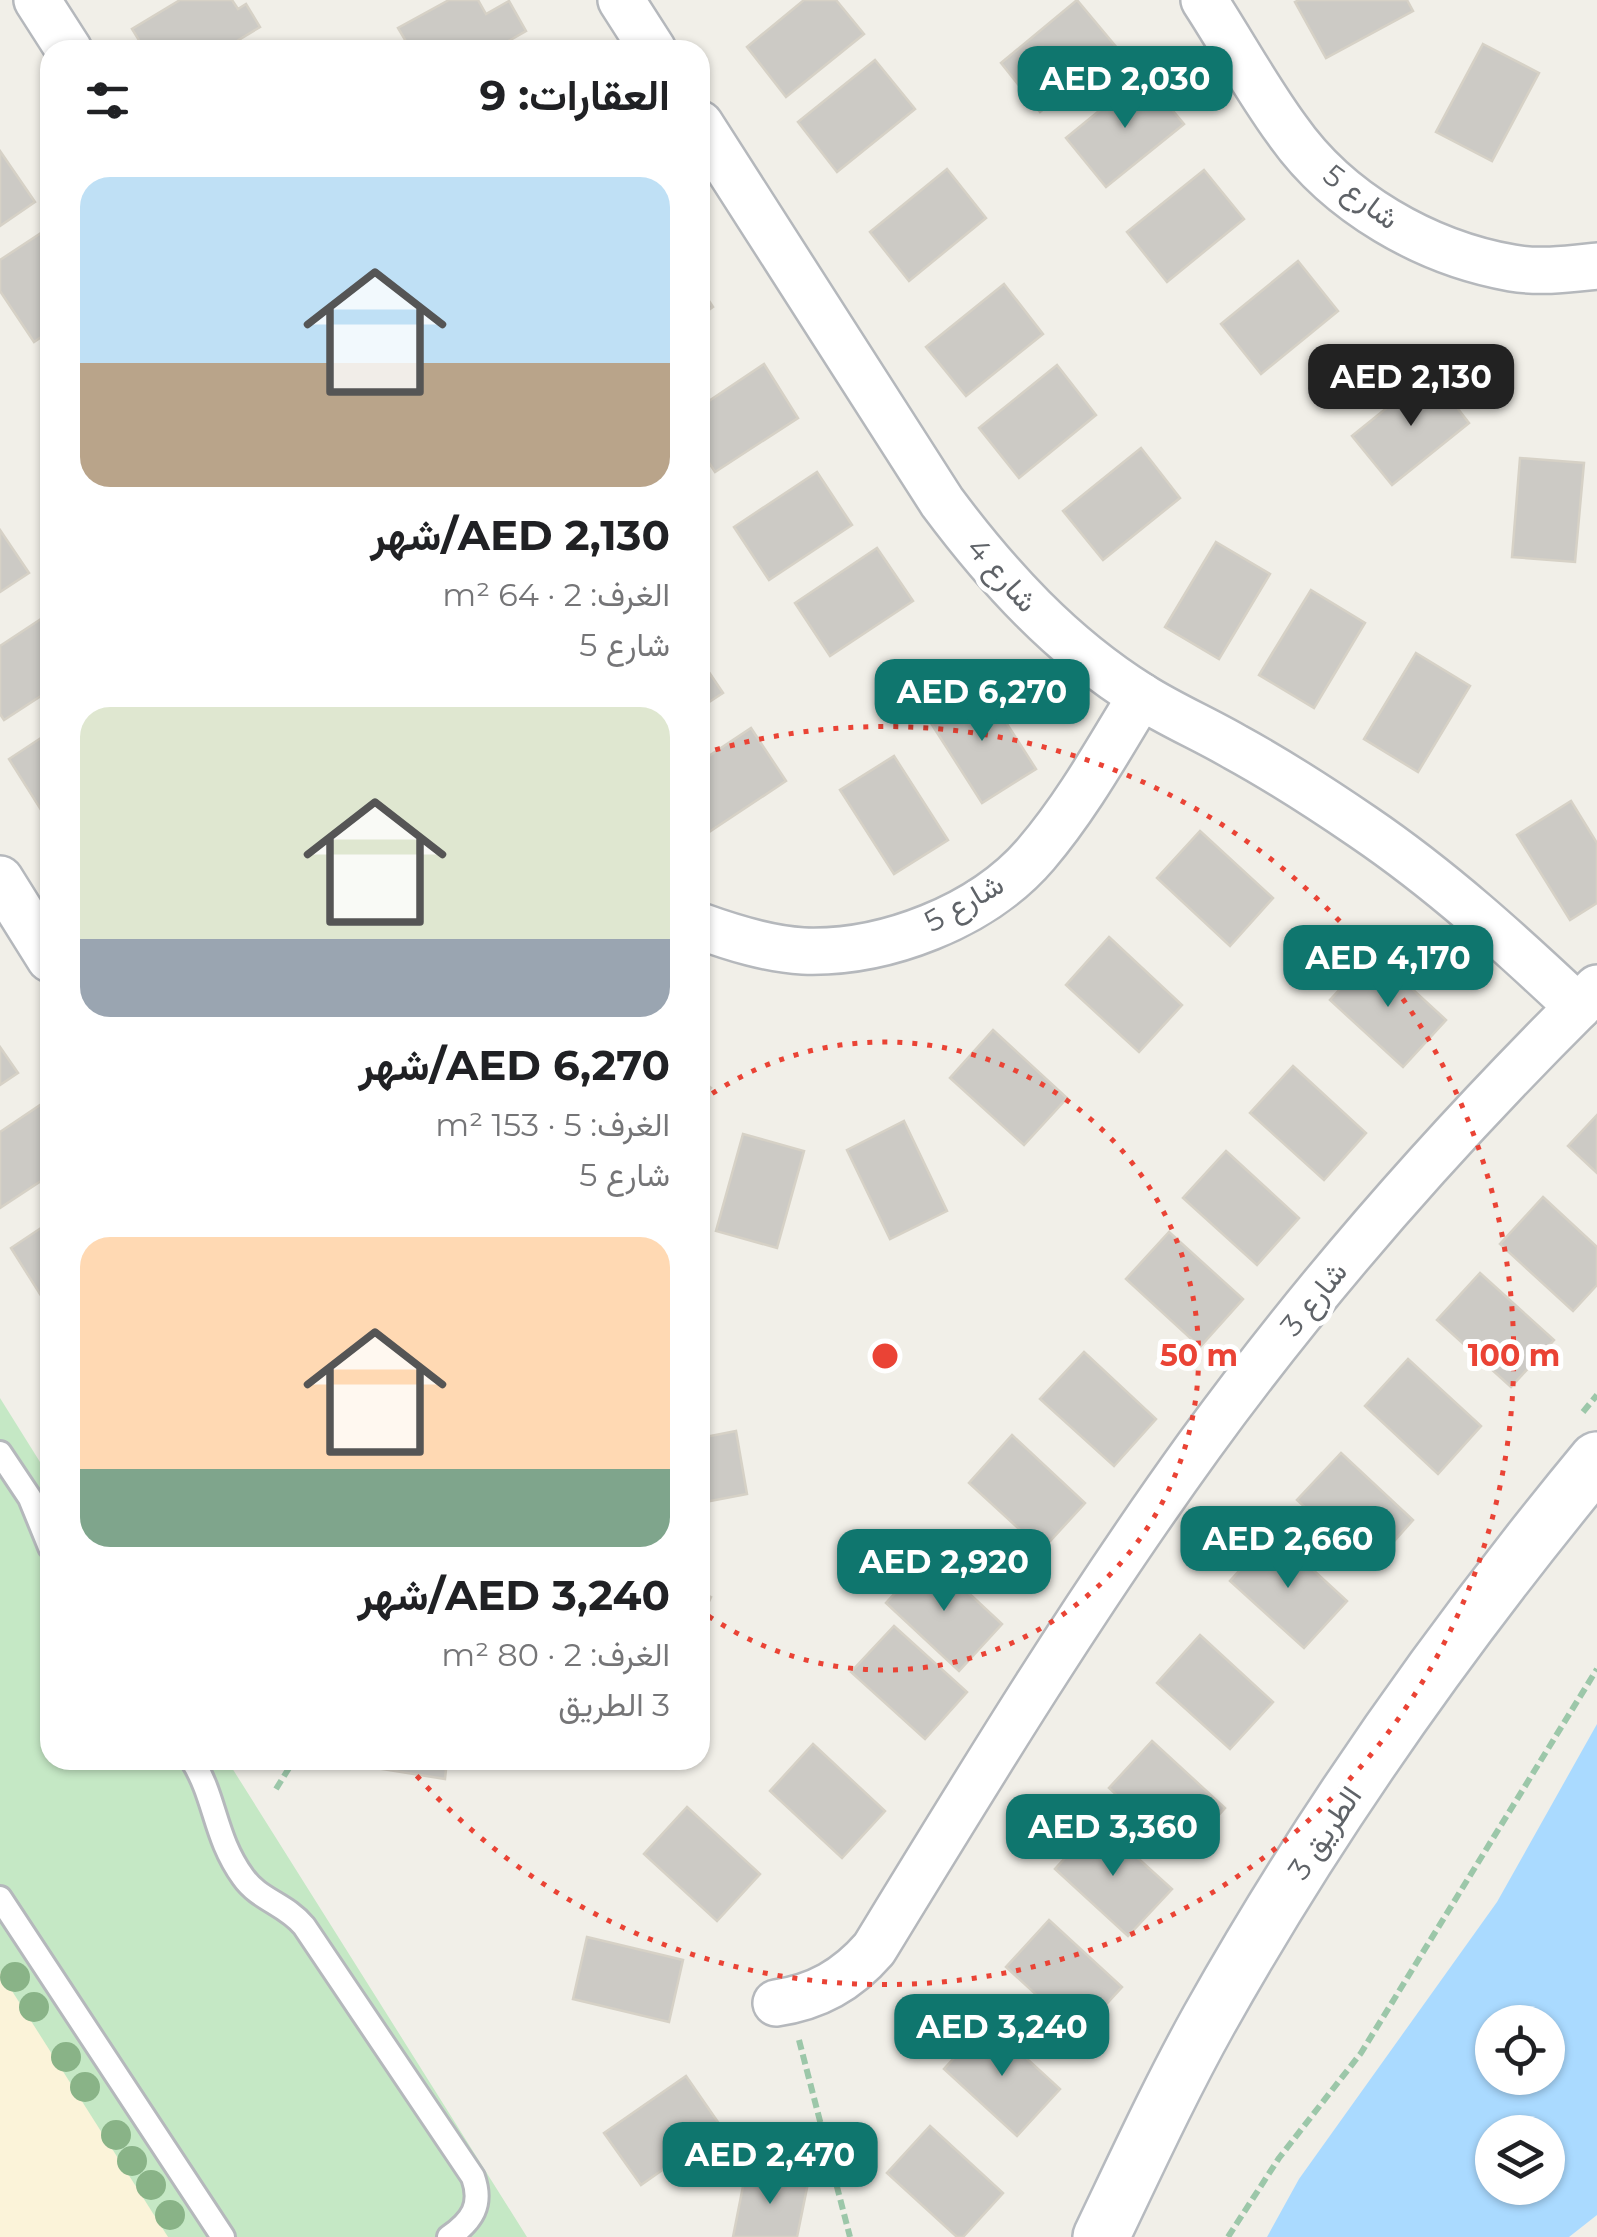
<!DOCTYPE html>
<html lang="ar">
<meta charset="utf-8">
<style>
:root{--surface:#fff;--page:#f6f6f6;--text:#202124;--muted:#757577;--accent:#0f766e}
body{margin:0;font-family:Montserrat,Vazirmatn,sans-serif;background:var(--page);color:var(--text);direction:rtl;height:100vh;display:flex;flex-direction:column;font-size:38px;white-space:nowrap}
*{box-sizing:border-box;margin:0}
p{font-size:32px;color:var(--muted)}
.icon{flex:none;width:55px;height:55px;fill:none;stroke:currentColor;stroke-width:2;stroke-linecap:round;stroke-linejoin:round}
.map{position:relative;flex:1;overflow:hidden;direction:ltr}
.panel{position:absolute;left:40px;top:40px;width:670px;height:1730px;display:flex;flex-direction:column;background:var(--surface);border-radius:30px;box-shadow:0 2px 8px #0004;direction:rtl}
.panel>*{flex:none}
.controls{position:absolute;left:1475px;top:2005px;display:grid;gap:20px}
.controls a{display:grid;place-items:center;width:90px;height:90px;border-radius:50%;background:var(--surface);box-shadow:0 2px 8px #0004;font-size:50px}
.price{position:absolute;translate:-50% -85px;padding:0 22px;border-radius:20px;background:var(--accent);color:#fff;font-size:32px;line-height:65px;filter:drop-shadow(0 2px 5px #0008)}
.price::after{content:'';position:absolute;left:50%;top:60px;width:30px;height:22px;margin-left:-15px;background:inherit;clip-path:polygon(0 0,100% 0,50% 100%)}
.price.current{background:#222;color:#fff}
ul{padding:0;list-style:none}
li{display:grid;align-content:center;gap:20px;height:530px;padding:0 40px}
li span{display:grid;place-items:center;height:310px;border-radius:30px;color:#555}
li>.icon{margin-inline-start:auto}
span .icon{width:180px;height:180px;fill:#fffc;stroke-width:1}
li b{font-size:42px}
h2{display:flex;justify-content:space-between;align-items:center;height:120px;padding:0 40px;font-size:42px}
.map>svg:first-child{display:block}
.green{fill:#c5e8c5}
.sand{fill:#fbf3d9}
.water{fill:#aadaff;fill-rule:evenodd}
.building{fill:#cccac5;stroke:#d6d1c6;stroke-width:2.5}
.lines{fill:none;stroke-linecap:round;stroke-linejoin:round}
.lane-casing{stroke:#b5b8bc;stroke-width:28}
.street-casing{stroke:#b5b8bc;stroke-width:50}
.secondary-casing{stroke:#b6babf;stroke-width:60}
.path{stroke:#9cc7a9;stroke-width:6;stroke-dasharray:10 5;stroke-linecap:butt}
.lane{stroke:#fff;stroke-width:22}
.street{stroke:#fff;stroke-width:45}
.secondary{stroke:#fff;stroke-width:55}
.tree{fill:#89b387}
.ring{fill:none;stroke:#ea4335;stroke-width:5;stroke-dasharray:5 10}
.labels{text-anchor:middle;stroke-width:10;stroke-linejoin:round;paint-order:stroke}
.street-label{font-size:30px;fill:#5f6368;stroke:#fff}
.centre{fill:#ea4335;stroke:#fff;stroke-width:5}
.ring-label{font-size:30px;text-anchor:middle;font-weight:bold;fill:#ea4335;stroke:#fff;stroke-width:10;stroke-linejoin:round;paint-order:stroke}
</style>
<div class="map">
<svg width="1597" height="2237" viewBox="0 0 1597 2237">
<rect width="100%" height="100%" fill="#f1efe8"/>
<polygon class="green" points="0,1398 50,1478 50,1760 227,1760 527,2237 136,2237 0,2019"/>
<polygon class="sand" points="0,1972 168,2237 0,2237"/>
<path class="water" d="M1597,1724V2215L1569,2237H1267L1299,2179L1497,1902ZM1492,2022H1548V2078H1492ZM1492,2132H1548V2188H1492Z"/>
<g class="building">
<polygon points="180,0 232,0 238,9 246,4 260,27 222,50 177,50 174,45 165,50 145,50 132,29"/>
<polygon points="449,0 478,0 486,14 509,1 526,31 493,50 421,50 419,47 411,50 398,28"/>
<polygon points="804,0 836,0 864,34 786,97 747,47"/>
<polygon points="1077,0 1118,49 1040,112 1001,63"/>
<polygon points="1299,0 1407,0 1413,11 1326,58 1295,2"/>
<polygon points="1483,44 1539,73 1492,161 1436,132"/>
<polygon points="875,60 915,109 837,172 798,122"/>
<polygon points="1143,75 1184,124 1106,187 1066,138"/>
<polygon points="0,151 35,202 0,226"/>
<polygon points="947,169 986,218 909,281 870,232"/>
<polygon points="1204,170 1244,219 1167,282 1127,232"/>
<polygon points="50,227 50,331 34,342 0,291 0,260"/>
<polygon points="1298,261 1338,311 1261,374 1221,324"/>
<polygon points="1004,284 1043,334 966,396 926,347"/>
<polygon points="700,287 713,307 700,316"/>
<polygon points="764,364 798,418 715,472 700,449 700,407"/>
<polygon points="1057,365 1096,415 1019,478 979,428"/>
<polygon points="1430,373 1469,423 1392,485 1352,436"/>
<polygon points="1141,448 1180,498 1103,560 1063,511"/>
<polygon points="1520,458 1584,463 1575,562 1512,557"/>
<polygon points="817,472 852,525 769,580 734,527"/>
<polygon points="0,530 29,573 0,592"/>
<polygon points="1216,542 1270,574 1219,659 1165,627"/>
<polygon points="877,548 913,601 830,656 795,603"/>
<polygon points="1311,590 1365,623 1314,708 1259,675"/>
<polygon points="50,613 50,690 4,720 0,714 0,646"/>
<polygon points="1416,653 1470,686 1418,772 1364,739"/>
<polygon points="700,659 723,693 700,708"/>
<polygon points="982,685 1036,769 982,803 929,720"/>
<polygon points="751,728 786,781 703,836 700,832 700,762"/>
<polygon points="50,732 50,808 43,813 9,759"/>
<polygon points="894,756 948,840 894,874 840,790"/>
<polygon points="1571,801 1597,843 1597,903 1570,920 1517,835"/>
<polygon points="1200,831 1273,898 1230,946 1157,878"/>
<polygon points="1109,937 1182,1005 1139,1052 1066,985"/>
<polygon points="1373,953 1446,1020 1403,1067 1330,1000"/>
<polygon points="993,1030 1067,1098 1024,1145 950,1078"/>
<polygon points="0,1047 18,1073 0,1085"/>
<polygon points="1293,1066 1366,1133 1324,1180 1250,1113"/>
<polygon points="700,1079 711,1088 700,1100"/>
<polygon points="46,1101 50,1107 50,1175 0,1208 0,1132"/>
<polygon points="1597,1115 1597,1173 1568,1146"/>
<polygon points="904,1121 947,1211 890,1239 847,1150"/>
<polygon points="743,1134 804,1151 777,1248 716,1231"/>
<polygon points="1226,1151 1299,1218 1257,1265 1183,1198"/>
<polygon points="1543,1197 1597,1247 1597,1285 1573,1311 1500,1244"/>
<polygon points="50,1222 50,1298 45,1302 11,1248"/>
<polygon points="1169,1232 1243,1299 1200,1347 1126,1279"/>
<polygon points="1480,1273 1554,1340 1511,1387 1437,1320"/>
<polygon points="1084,1352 1156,1419 1114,1466 1040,1399"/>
<polygon points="1408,1359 1481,1426 1438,1474 1365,1406"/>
<polygon points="736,1431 747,1494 700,1503 700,1438"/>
<polygon points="1012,1435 1085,1503 1042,1550 969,1483"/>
<polygon points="1341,1453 1413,1520 1371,1567 1297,1500"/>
<polygon points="1273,1533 1347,1601 1304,1648 1230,1581"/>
<polygon points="929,1556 1002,1624 959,1671 886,1603"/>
<polygon points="700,1592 711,1597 700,1621"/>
<polygon points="894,1626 967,1692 925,1739 851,1672"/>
<polygon points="1200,1635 1273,1702 1230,1749 1157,1683"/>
<polygon points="1152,1741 1225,1808 1182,1855 1109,1788"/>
<polygon points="813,1744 885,1811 842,1858 770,1791"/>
<polygon points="383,1760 447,1760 445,1779 382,1769"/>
<polygon points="687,1807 760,1874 717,1921 644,1854"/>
<polygon points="1098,1822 1172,1889 1128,1936 1055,1869"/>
<polygon points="1049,1920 1122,1987 1079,2034 1006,1967"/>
<polygon points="587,1937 683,1960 669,2022 573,1999"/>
<polygon points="987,2022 1060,2089 1017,2136 944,2069"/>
<polygon points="686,2076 722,2128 641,2185 604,2133"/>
<polygon points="930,2126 1003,2193 963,2237 957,2237 887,2173"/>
<polygon points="746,2171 808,2183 797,2237 733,2237"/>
</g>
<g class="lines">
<defs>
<g id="lane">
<polyline points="0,1453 30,1498 50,1547"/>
<path d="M192,1760C216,1798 214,1837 243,1877C259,1900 286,1904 304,1926L473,2177C483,2205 472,2221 449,2237"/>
<polyline points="0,1898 223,2237"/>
</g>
<g id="street">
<polyline points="37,0 69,50"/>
<polyline points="621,0 653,50"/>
<path d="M1204,0C1232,43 1257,89 1287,130C1338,203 1426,253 1512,268C1540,273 1569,269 1597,266"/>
<path d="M700,124L942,502C998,577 1061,646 1141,696C1171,715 1204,729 1235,747C1279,771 1322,799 1363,827C1441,880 1510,943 1578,1007"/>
<polyline points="0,879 50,959"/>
<path d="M700,926C733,938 768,949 803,951C884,954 982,917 1036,854C1077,806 1108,750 1141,696"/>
<path d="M776,2003C817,1997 847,1980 874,1949C978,1779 1082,1608 1199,1446C1318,1282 1453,1130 1597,988"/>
</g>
<path id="secondary" d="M1101,2237C1136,2164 1170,2090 1209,2020C1320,1822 1453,1634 1597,1460"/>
</defs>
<use href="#lane" class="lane-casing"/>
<use href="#street" class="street-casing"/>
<use href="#secondary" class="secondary-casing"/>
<g class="path">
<polyline points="1583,1412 1597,1395"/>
<polyline points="276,1789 294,1760"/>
<polyline points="799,2040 850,2237"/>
<polyline points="1228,2237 1279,2158 1361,2053 1597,1669"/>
</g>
<use href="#lane" class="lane"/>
<use href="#street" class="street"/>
<use href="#secondary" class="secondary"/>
</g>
<g class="tree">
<circle cx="15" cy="1977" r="15"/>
<circle cx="34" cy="2007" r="15"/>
<circle cx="66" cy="2057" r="15"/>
<circle cx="85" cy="2087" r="15"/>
<circle cx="116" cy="2135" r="15"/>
<circle cx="132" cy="2161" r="15"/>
<circle cx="151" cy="2185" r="15"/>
<circle cx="170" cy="2215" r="15"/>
</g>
<g class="ring">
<path d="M700 1102A314 314 0 1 1 700 1610"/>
<path d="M701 754A629 629 0 1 1 403 1760"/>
</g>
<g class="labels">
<g class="street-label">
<text transform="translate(1361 197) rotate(37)" y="10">شارع 5</text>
<text transform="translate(1002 575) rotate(48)" y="10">شارع 4</text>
<text transform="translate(964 903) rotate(-30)" y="10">شارع 5</text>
<text transform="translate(1314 1299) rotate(-51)" y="10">شارع 3</text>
<text transform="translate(1325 1833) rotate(-56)" y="10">3 الطريق</text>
</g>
</g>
<circle cx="885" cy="1356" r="15" class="centre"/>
<g class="ring-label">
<text x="1199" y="1366">50 m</text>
<text x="1514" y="1366">100 m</text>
</g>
</svg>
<div class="controls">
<a><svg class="icon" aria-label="locate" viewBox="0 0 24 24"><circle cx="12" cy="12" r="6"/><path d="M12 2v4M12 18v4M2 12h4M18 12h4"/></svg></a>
<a><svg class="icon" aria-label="layers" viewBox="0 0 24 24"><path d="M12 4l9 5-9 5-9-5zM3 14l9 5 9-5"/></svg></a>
</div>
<b class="price" style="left:1125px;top:131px">AED 2,030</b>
<b class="price current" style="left:1411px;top:429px">AED 2,130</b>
<b class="price" style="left:982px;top:744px">AED 6,270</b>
<b class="price" style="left:1388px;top:1010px">AED 4,170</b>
<b class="price" style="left:1288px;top:1591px">AED 2,660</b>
<b class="price" style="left:944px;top:1614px">AED 2,920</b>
<b class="price" style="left:1113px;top:1879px">AED 3,360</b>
<b class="price" style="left:1002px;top:2079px">AED 3,240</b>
<b class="price" style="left:770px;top:2207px">AED 2,470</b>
<section class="panel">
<h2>العقارات: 9<svg class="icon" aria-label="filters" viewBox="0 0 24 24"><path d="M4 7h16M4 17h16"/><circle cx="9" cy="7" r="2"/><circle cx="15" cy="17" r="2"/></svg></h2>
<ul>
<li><span style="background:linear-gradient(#bfe0f5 60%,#b9a48a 0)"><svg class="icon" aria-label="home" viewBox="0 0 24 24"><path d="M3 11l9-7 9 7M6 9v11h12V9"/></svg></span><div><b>AED 2,130/شهر</b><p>الغرف: 2 · 64 m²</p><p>شارع 5</p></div></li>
<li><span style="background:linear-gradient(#dfe7d0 75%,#9aa5b1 0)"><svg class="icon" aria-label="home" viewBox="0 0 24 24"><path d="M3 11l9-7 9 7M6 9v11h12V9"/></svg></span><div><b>AED 6,270/شهر</b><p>الغرف: 5 · 153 m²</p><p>شارع 5</p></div></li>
<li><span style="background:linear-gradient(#ffd9b3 75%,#7fa58c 0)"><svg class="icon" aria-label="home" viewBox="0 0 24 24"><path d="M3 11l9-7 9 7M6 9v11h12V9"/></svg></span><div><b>AED 3,240/شهر</b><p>الغرف: 2 · 80 m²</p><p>3 الطريق</p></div></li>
</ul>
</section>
</div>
